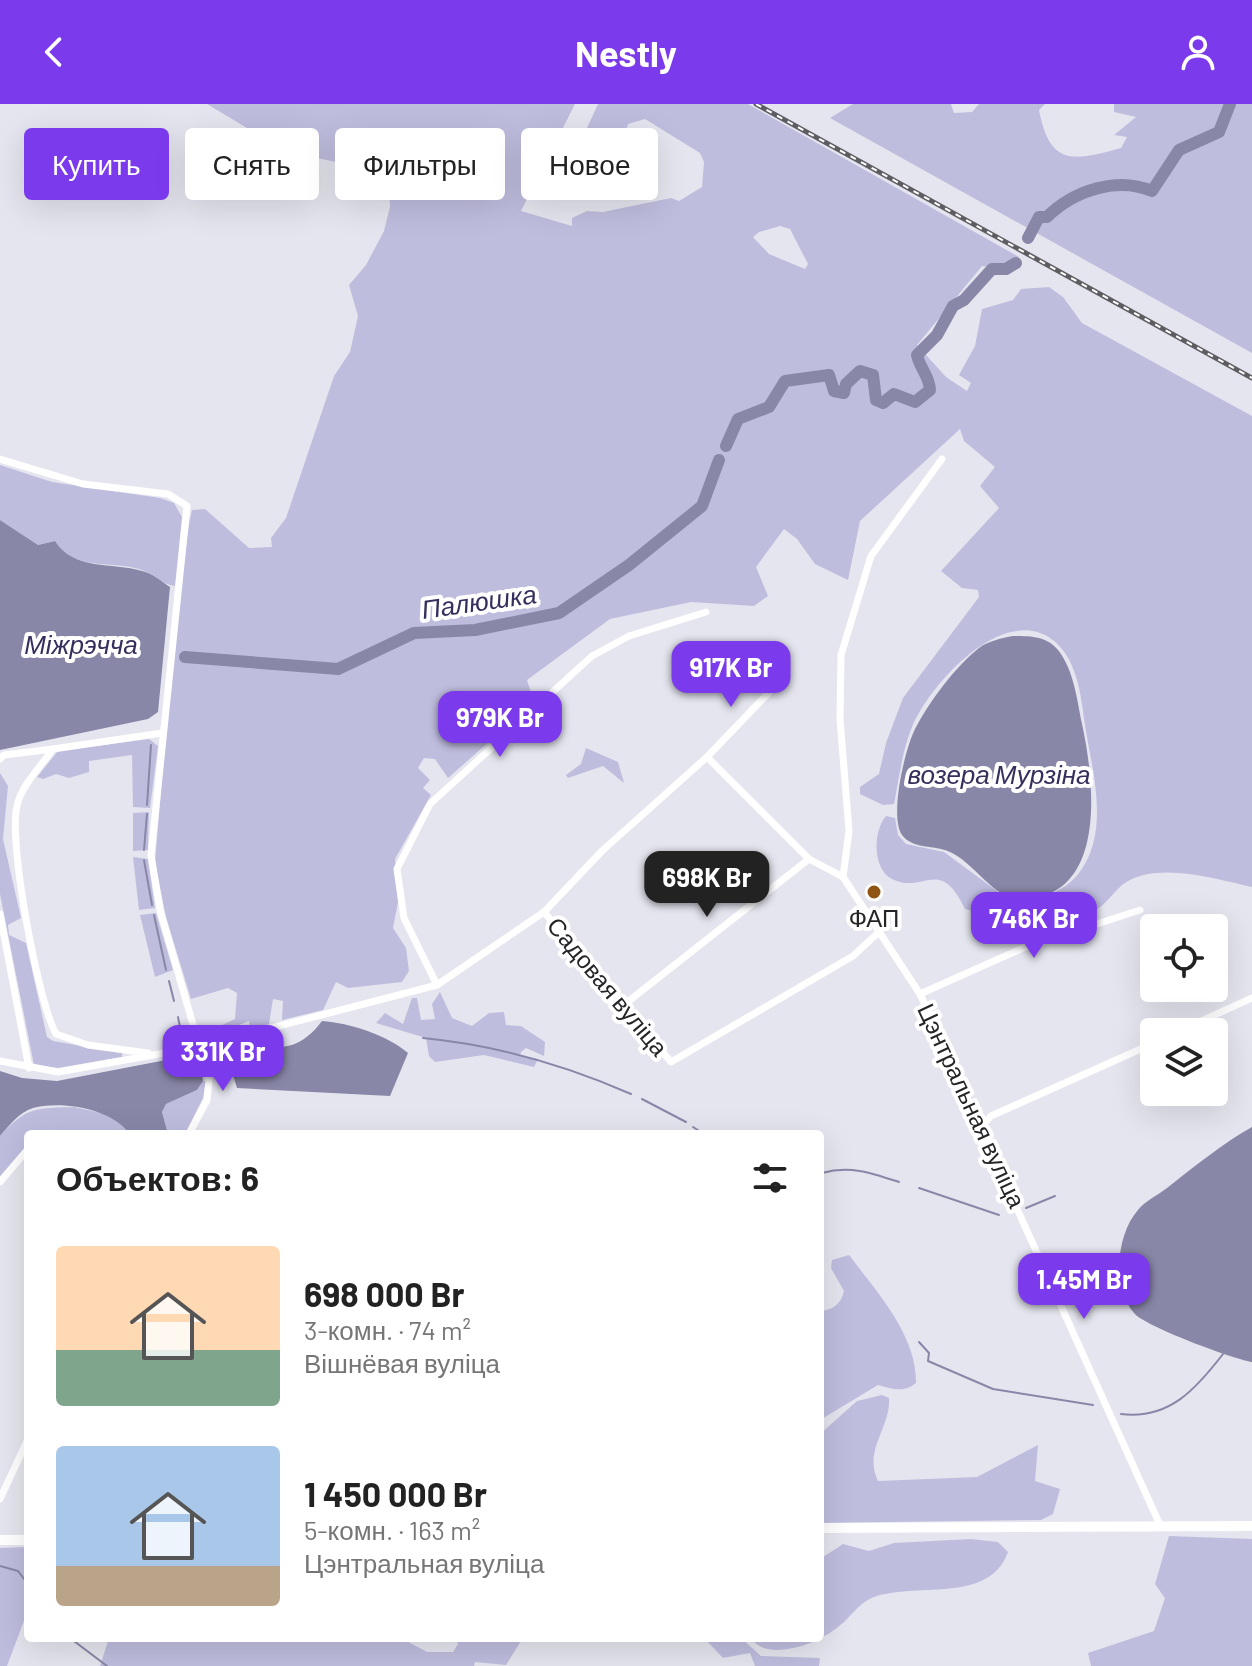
<!DOCTYPE html>
<html lang="ru">
<meta charset="utf-8">
<style>
:root{--surface:#fff;--page:#f2f2f2;--text:#222;--muted:#767676;--accent:#7c3aed}
body{margin:0;font-family:Barlow,sans-serif;background:var(--page);color:var(--text);height:100vh;display:flex;flex-direction:column;font-size:30px;white-space:nowrap}
*{box-sizing:border-box;margin:0}
p{font-size:26px;color:var(--muted)}
.icon{flex:none;width:44px;height:44px;fill:none;stroke:currentColor;stroke-width:2;stroke-linecap:round;stroke-linejoin:round}
.map{position:relative;flex:1;overflow:hidden}
.sheet{position:absolute;left:24px;top:1026px;width:800px;height:512px;display:flex;flex-direction:column;background:var(--surface);border-radius:8px;box-shadow:0 8px 32px #0002}
.sheet>*{flex:none}
.banner{position:absolute;left:24px;top:24px;width:800px;height:72px;display:flex;gap:16px}
.tools{position:absolute;left:1140px;top:810px;display:grid;gap:16px}
.tools a{display:grid;place-items:center;width:88px;height:88px;border-radius:8px;background:var(--surface);box-shadow:0 8px 32px #0002;font-size:40px}
.price{position:absolute;translate:-50% -68px;padding:0 18px;border-radius:16px;background:var(--accent);color:#fff;font-size:26px;line-height:52px;filter:drop-shadow(0 2px 4px #0008)}
.price::after{content:'';position:absolute;left:50%;top:48px;width:24px;height:18px;margin-left:-12px;background:inherit;clip-path:polygon(0 0,100% 0,50% 100%)}
.price.selected{background:#222;color:#fff}
ul{padding:0;list-style:none}
li{display:flex;align-items:center;gap:24px;height:200px;padding:0 32px}
li span{display:grid;place-items:center;flex:none;width:224px;height:160px;border-radius:8px;color:#555}
li>.icon{margin-inline-start:auto}
span .icon{width:96px;height:96px;fill:#fffc;stroke-width:1}
li b{font-size:34px}
h2{display:flex;justify-content:space-between;align-items:center;height:96px;padding:0 32px;font-size:34px}
.pill{padding:0 28px;border-radius:8px;background:var(--surface);box-shadow:0 8px 32px #0002;font-size:28px;line-height:72px}
.pill.selected{background:var(--accent);color:#fff}
header{display:flex;justify-content:space-between;align-items:center;height:104px;padding:0 32px;background:var(--accent);color:#fff;font-size:36px;font-weight:700}
.map>svg:first-child{display:block}
.green{fill:#bfbdde;fill-rule:evenodd}
.water{fill:#8987a8}
.lines{fill:none;stroke-linecap:round;stroke-linejoin:round}
.stream{stroke:#8987a8;stroke-width:2}
.river{stroke:#8987a8;stroke-width:12}
.street{stroke:#fff;stroke-width:7}
.secondary{stroke:#fff;stroke-width:10}
.rail-casing{stroke:#5d5d62;stroke-width:5}
.rail{stroke:#fff;stroke-width:2;stroke-dasharray:6;stroke-linecap:butt}
.poi-dot{fill:#905413;stroke:#fff;stroke-width:3}
.labels{text-anchor:middle;stroke-width:8;stroke-linejoin:round;paint-order:stroke}
.poi-label{font-size:24px;fill:#252528;stroke:#fff}
.street-label{font-size:24px;fill:#252528;stroke:#fff}
.water-label{font-size:26px;font-style:italic;fill:#352f5d;stroke:#fff}
</style>
<header><svg class="icon" aria-label="back" viewBox="0 0 24 24"><path d="M15 5l-7 7 7 7"/></svg>Nestly<svg class="icon" aria-label="person" viewBox="0 0 24 24"><circle cx="12" cy="8" r="4"/><path d="M4 21q1-7 8-7t8 7"/></svg></header>
<div class="map">
<svg width="1252" height="1562" viewBox="0 0 1252 1562">
<rect width="100%" height="100%" fill="#e5e5ef"/>
<g class="green">
<path d="M207,0H575L521,107L572,122V114L587,107L603,108L671,94L679,97L702,83L704,58L700,49L645,15L628,20L623,39L602,55L566,95L558,90L575,51L584,54L587,50L581,37L598,0H748L1019,153L1006,165L982,162L917,241L946,273L967,287L971,279L959,271L975,242L982,205L1013,196L1021,185L1049,183L1063,193L1082,219L1252,312V783C1216,775 1158,757 1125,779C1114,786 1105,803 1093,807C1076,814 1068,810 1056,826L1026,829L1004,817L999,819L997,832L991,835L986,833L973,807L965,805C939,751 925,791 892,775C872,765 873,727 886,712L895,714L898,731L906,740L944,748L1016,801C1039,795 1064,789 1079,769C1111,726 1092,667 1085,621C1081,591 1077,552 1050,534C1000,501 929,582 912,623C902,647 899,675 894,700L883,701L860,690V683L879,670L886,639L903,594L979,493L978,486L962,484L941,467L999,404L980,382L995,363L964,337L960,325L860,417L848,476L815,460L797,435L784,425L756,463L768,492L754,502L691,498L610,515L527,576L534,598L448,674L435,655L424,654L418,664L430,676L423,684L431,691L395,755L398,798L393,824L406,844L409,867L402,878L348,884L336,878L323,906L282,916L283,897L273,895L269,920L250,926L249,917L226,926L220,922L235,915L237,889L228,884L191,895L166,813L155,758L173,546L189,420L192,406L205,405L249,444L272,443L271,434L286,414L334,272L350,248L358,212L349,181L366,161L384,127L390,103L389,85L380,75L356,62L287,48ZM780,122L790,125L808,160L805,165L769,150L753,133L759,128Z"/>
<path d="M853,0H951L954,9L972,8L979,0H1045L1039,6C1050,63 1073,57 1121,44L1127,33L1114,31L1136,13L1114,8V0H1252V249L830,14Z"/>
<path d="M0,361L52,378L160,394L174,399L182,413L175,482C164,481 157,472 147,468C116,454 76,470 55,437L38,441L0,416Z"/>
<polygon points="149,635 158,642 150,704 133,703 132,651 89,657 89,668 69,674 56,670 43,675 37,673 58,647"/>
<polygon points="586,644 618,658 624,679 603,662 568,674 566,671 581,660"/>
<polygon points="0,669 8,682 3,735 21,814 8,821 9,831 26,839 47,933 53,937 122,949 122,953 58,964 34,961 0,790"/>
<polygon points="149,708 148,746 133,747 133,709"/>
<polygon points="133,753 148,755 155,804 139,806"/>
<polygon points="156,809 173,866 155,873 140,811"/>
<polygon points="440,888 452,914 472,922 489,909 504,908 506,921 521,922 545,938 544,952 526,944 521,948 520,952 538,955 534,963 484,951 435,958 429,952 426,934 376,919 385,909 403,920 412,894 417,894 421,916 435,915 432,900"/>
<polygon points="203,977 206,977 203,994 185,1030 168,1030 162,1008 166,1000 197,986"/>
<path d="M74,1003L115,1012L129,1030H28V1042L0,1073V1032C26,1003 36,1004 74,1003Z"/>
<path d="M849,1151C876,1187 917,1231 916,1279C904,1289 892,1285 878,1281L820,1316V1207C833,1206 841,1200 844,1187L831,1164L832,1156Z"/>
<path d="M882,1291L889,1294C891,1324 863,1346 878,1377L977,1373L1038,1341L1035,1377L1060,1385L1053,1410L1041,1416L820,1419V1330L857,1297Z"/>
<polygon points="1169,1432 1252,1435 1252,1562 1091,1562 1088,1549 1154,1527 1165,1494 1155,1480"/>
<path d="M971,1435L998,1438L1008,1448C990,1499 920,1479 877,1492C863,1496 854,1508 844,1518C825,1535 802,1545 777,1546C766,1546 757,1543 751,1534H820V1455L843,1440L869,1447L894,1439Z"/>
<polygon points="28,1443 28,1506 7,1562 0,1562 0,1444"/>
<polygon points="109,1534 401,1534 427,1548 453,1548 458,1540 456,1534 523,1534 506,1561 475,1558 474,1562 100,1562"/>
<polygon points="704,1534 741,1534 761,1552 820,1554 819,1562 755,1562 750,1549 723,1554"/>
</g>
<g class="water">
<path d="M0,416L38,441L55,437C74,467 112,458 142,467C152,469 161,477 170,483L158,608L148,615L0,646Z"/>
<path d="M1013,532C1029,532 1047,532 1058,546C1074,566 1077,596 1082,620C1094,675 1109,794 1022,795C989,795 972,751 941,745C928,742 911,743 902,731C889,712 905,645 915,625C930,597 954,564 979,544C988,537 1002,534 1013,532Z"/>
<path d="M322,917C350,919 387,931 408,949L390,992L237,984L231,964L233,945C273,941 295,953 322,917Z"/>
<path d="M192,951L199,955L203,977L197,986L166,1000L162,1008L168,1030H129C114,1005 61,996 33,1004C19,1008 9,1022 0,1032V967L22,974L57,977Z"/>
<path d="M1252,1023V1258C1233,1255 1144,1222 1134,1209C1112,1183 1116,1131 1138,1106C1145,1097 1158,1091 1167,1084C1195,1062 1222,1040 1252,1023Z"/>
</g>
<g class="lines">
<g class="stream">
<polyline points="147,701 151,641"/>
<polyline points="144,746 147,710"/>
<polyline points="144,756 152,801"/>
<polyline points="154,811 166,866"/>
<polyline points="169,877 174,897"/>
<polyline points="178,913 182,933"/>
<path d="M423,934C496,941 565,961 631,990"/>
<polyline points="642,995 686,1018"/>
<polyline points="693,1023 704,1030"/>
<path d="M822,1069C850,1061 872,1069 899,1078"/>
<polyline points="919,1084 999,1111"/>
<polyline points="1026,1104 1055,1092"/>
<polyline points="919,1238 929,1249 928,1257 993,1285 1093,1301"/>
<path d="M1121,1310C1169,1316 1196,1285 1223,1250"/>
<polyline points="0,1462 18,1467 28,1480"/>
<polyline points="70,1534 107,1562"/>
</g>
<g class="river">
<path d="M1028,134L1039,113H1047C1073,87 1117,72 1152,87L1179,46L1219,28L1230,0"/>
<path d="M726,342L738,315L769,303L785,277L829,271L834,287L844,289L846,280L860,267L873,271L876,296L883,299L894,290L915,298L930,286C929,271 920,265 917,251L937,231L953,202L964,196L992,165H1006L1016,159"/>
<polyline points="185,553 338,565 414,529 475,526 559,509 629,461 702,402 719,356"/>
</g>
<g class="street">
<polyline points="0,355 83,380 168,390 187,402 151,751 160,806 209,976 207,996 189,1030"/>
<polyline points="707,653 778,579"/>
<polyline points="0,655 4,651 53,645"/>
<polyline points="843,773 849,727 840,615 841,551 871,452 942,355"/>
<polyline points="544,808 671,958 853,852 880,827"/>
<polyline points="0,810 29,964"/>
<polyline points="437,881 404,814 397,765 430,700 592,552 629,532 706,508"/>
<polyline points="920,890 1023,844 1140,806"/>
<polyline points="625,900 809,755"/>
<polyline points="1177,928 1252,894"/>
<path d="M148,949L88,941L56,930C38,897 8,738 17,702C21,682 41,662 53,645L162,629"/>
<polyline points="0,957 58,968 198,943 437,881 544,808 603,746 707,653 809,755 843,773 920,890 1160,1421"/>
<polyline points="982,1022 991,1012 1154,939"/>
<polyline points="0,1078 28,1045"/>
<polyline points="0,1395 28,1335"/>
</g>
<g class="secondary">
<polyline points="820,1424 1252,1422"/>
<polyline points="0,1436 28,1436"/>
</g>
<defs>
<polyline id="rail" points="756,0 1252,274"/>
</defs>
<use href="#rail" class="rail-casing"/>
<use href="#rail" class="rail"/>
</g>
<circle class="poi-dot" cx="874" cy="788" r="8"/>
<g class="labels">
<g class="poi-label">
<text x="874" y="823">ФАП</text>
</g>
<g class="street-label">
<text transform="translate(607 883) rotate(50)" y="8">Садовая вуліца</text>
<text transform="translate(971 1002) rotate(65)" y="8">Цэнтральная вуліца</text>
</g>
<g class="water-label">
<text transform="translate(479 498) rotate(-8)" y="9">Палюшка</text>
<text x="81" y="550">Міжрэчча</text>
<text x="999" y="680">возера Мурзіна</text>
</g>
</g>
</svg>
<div class="tools">
<a><svg class="icon" aria-label="locate" viewBox="0 0 24 24"><circle cx="12" cy="12" r="6"/><path d="M12 2v4M12 18v4M2 12h4M18 12h4"/></svg></a>
<a><svg class="icon" aria-label="layers" viewBox="0 0 24 24"><path d="M12 4l9 5-9 5-9-5zM3 14l9 5 9-5"/></svg></a>
</div>
<b class="price" style="left:731px;top:605px">917K Br</b>
<b class="price" style="left:500px;top:655px">979K Br</b>
<b class="price selected" style="left:707px;top:815px">698K Br</b>
<b class="price" style="left:1034px;top:856px">746K Br</b>
<b class="price" style="left:223px;top:989px">331K Br</b>
<b class="price" style="left:1084px;top:1217px">1.45M Br</b>
<div class="banner">
<a class="pill selected">Купить</a>
<a class="pill">Снять</a>
<a class="pill">Фильтры</a>
<a class="pill">Новое</a>
</div>
<section class="sheet">
<h2>Объектов: 6<svg class="icon" aria-label="filters" viewBox="0 0 24 24"><path d="M4 7h16M4 17h16"/><circle cx="9" cy="7" r="2"/><circle cx="15" cy="17" r="2"/></svg></h2>
<ul>
<li><span style="background:linear-gradient(#ffd9b3 65%,#7fa58c 0)"><svg class="icon" aria-label="home" viewBox="0 0 24 24"><path d="M3 11l9-7 9 7M6 9v11h12V9"/></svg></span><div><b>698 000 Br</b><p>3-комн. · 74 m²</p><p>Вішнёвая вуліца</p></div></li>
<li><span style="background:linear-gradient(#a9c7e8 75%,#b9a48a 0)"><svg class="icon" aria-label="home" viewBox="0 0 24 24"><path d="M3 11l9-7 9 7M6 9v11h12V9"/></svg></span><div><b>1 450 000 Br</b><p>5-комн. · 163 m²</p><p>Цэнтральная вуліца</p></div></li>
</ul>
</section>
</div>
